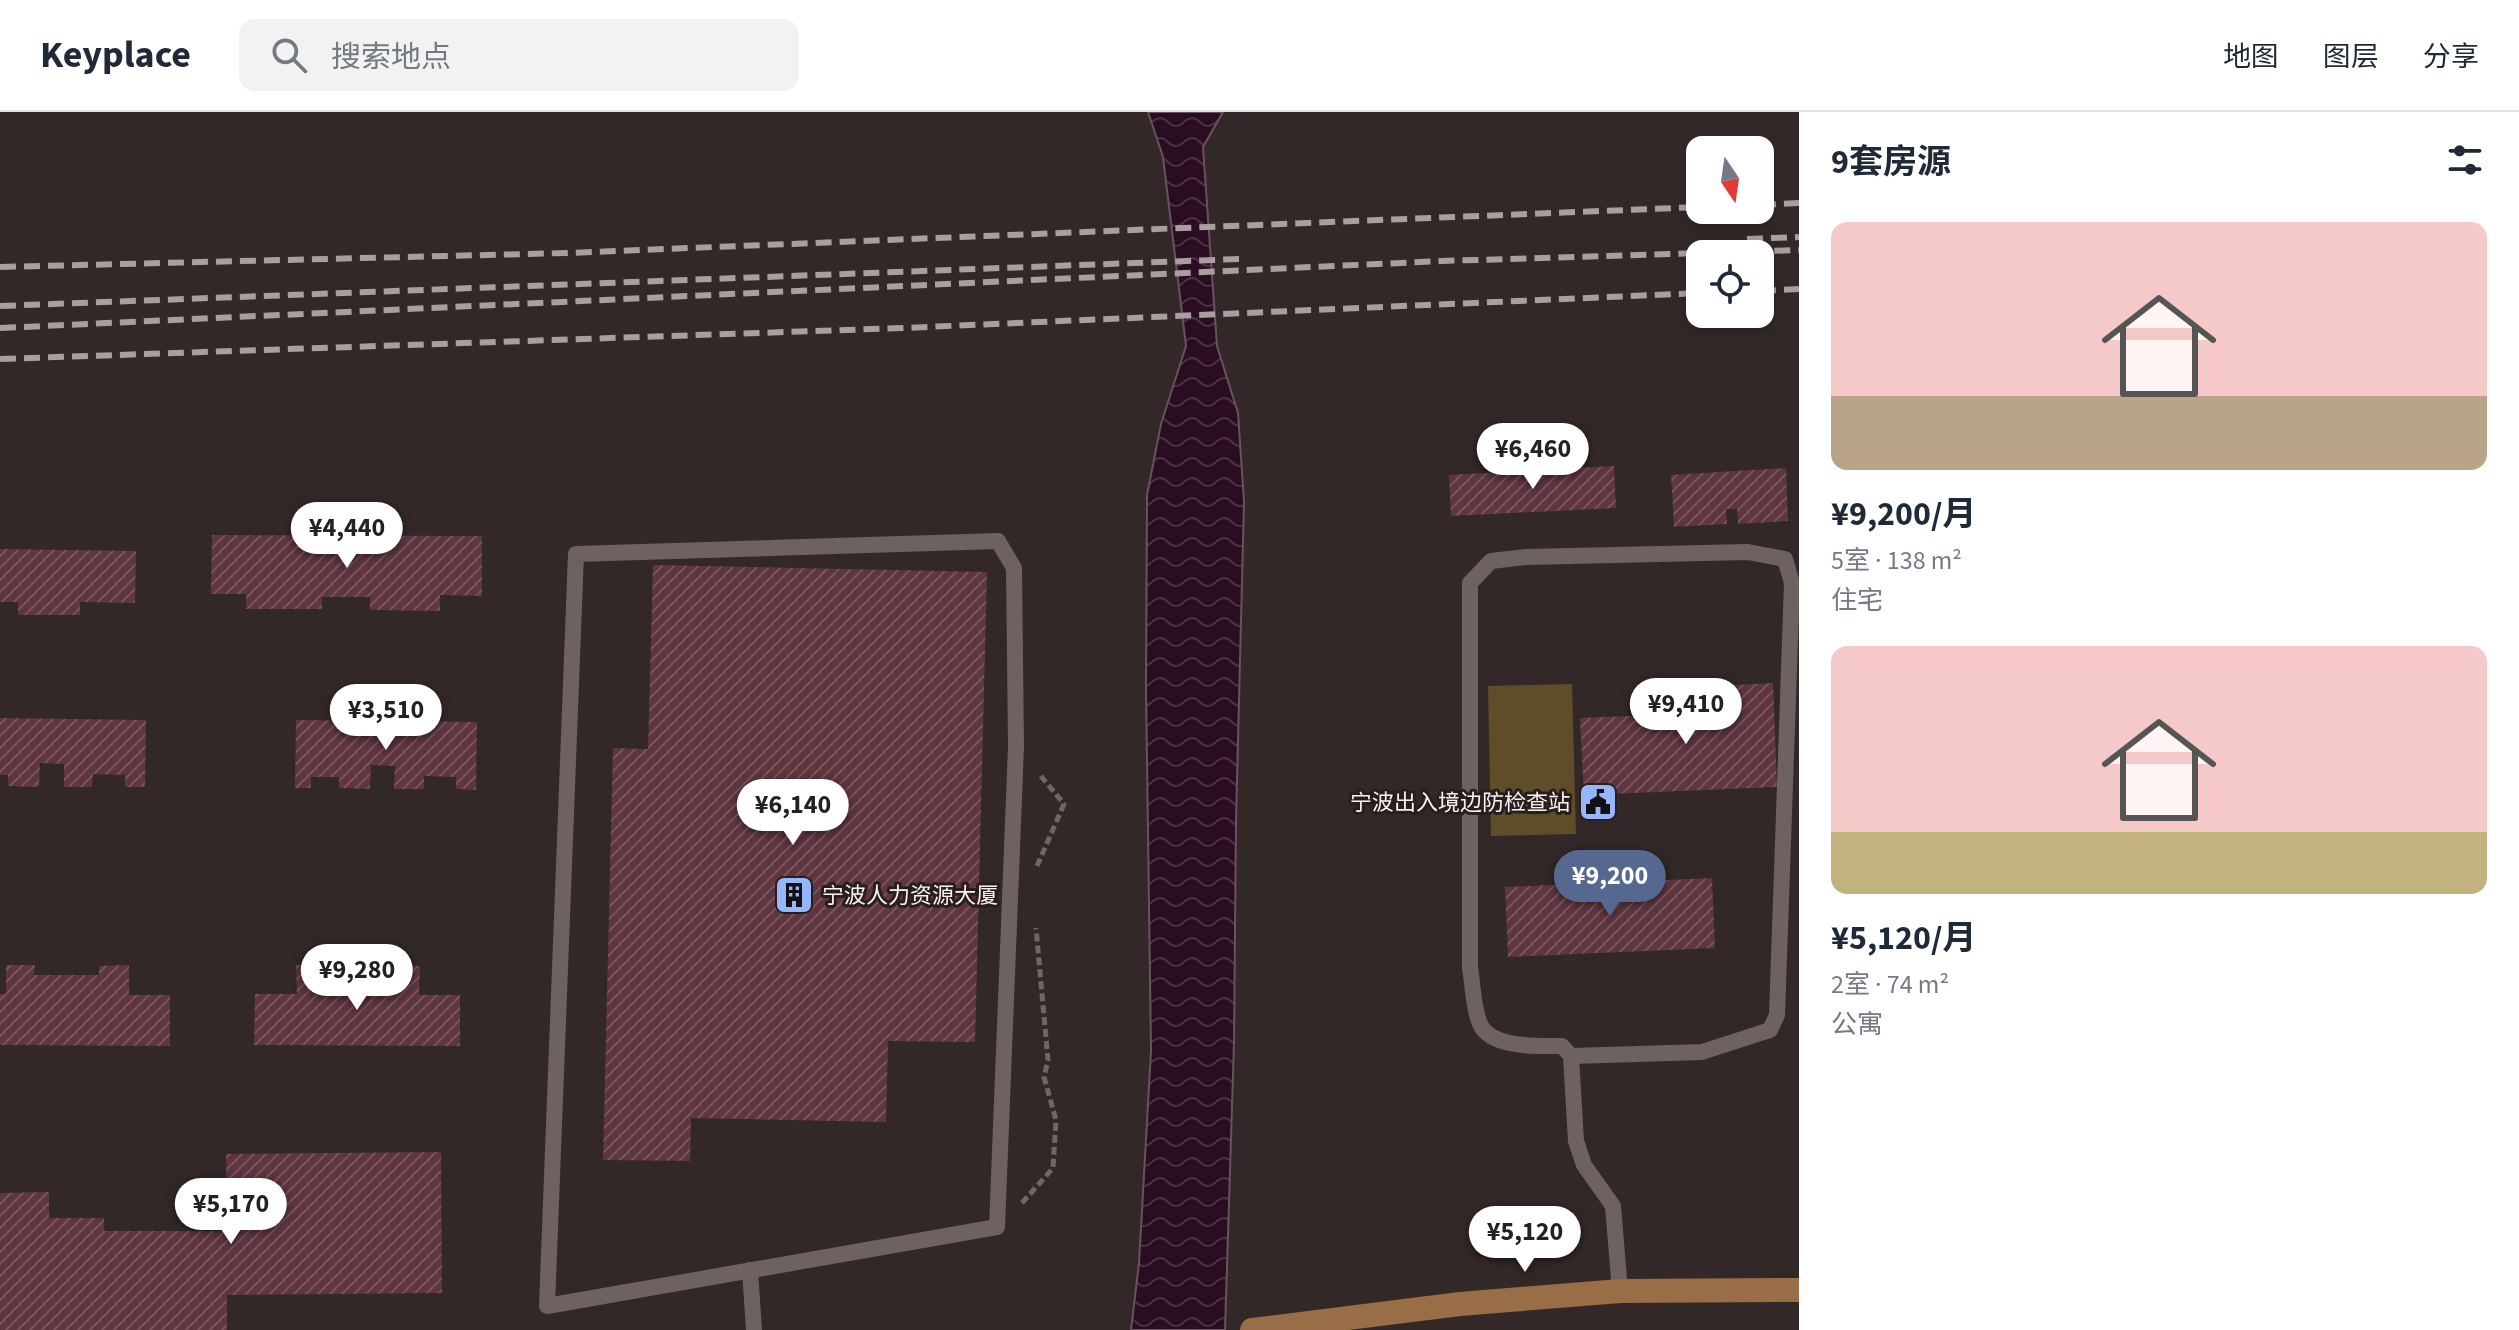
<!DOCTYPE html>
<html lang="zh">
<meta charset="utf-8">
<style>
:root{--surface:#fff;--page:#f2f2f3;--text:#1f2937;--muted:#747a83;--line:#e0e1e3;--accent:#546890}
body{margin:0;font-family:"Source Sans 3","Noto Sans SC",sans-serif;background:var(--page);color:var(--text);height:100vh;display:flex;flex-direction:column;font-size:30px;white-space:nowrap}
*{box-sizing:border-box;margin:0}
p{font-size:26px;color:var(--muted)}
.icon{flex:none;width:44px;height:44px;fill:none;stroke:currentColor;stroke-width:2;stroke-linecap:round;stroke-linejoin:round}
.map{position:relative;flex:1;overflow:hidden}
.side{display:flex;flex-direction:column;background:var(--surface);width:720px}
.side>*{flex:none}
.needle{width:52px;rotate:167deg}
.controls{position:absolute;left:1686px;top:24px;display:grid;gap:16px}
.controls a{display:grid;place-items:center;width:88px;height:88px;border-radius:16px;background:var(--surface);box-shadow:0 4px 12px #0003;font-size:40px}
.price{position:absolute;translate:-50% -68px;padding:0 18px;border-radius:28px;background:#fff;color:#222;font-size:26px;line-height:52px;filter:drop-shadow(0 2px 4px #0008)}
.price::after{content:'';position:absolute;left:50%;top:48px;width:24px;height:18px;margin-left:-12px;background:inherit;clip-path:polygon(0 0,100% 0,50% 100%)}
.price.on{background:var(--accent);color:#fff}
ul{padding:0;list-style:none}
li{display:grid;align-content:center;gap:16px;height:424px;padding:0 32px}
li span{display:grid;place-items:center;height:248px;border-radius:16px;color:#555}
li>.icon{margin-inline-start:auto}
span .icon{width:144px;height:144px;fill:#fffc;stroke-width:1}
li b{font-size:34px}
h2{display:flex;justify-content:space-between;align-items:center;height:96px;padding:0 32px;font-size:34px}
header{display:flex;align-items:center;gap:48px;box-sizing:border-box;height:112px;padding:0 40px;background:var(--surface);border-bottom:2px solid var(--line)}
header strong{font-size:38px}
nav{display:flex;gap:44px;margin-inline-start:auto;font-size:28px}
.search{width:560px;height:72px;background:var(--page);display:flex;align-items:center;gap:20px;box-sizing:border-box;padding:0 28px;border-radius:16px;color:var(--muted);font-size:30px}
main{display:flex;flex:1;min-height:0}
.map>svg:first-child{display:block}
.grass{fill:#5f4c29}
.water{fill:url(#water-waves);stroke:#695260;stroke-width:2}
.building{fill:url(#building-hatch)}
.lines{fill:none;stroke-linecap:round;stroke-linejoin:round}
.path{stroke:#6f6665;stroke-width:5;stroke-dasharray:8 4;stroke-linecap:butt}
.lane{stroke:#6e6260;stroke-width:16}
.secondary{stroke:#996d46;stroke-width:24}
.rail{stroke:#a89f9e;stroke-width:6;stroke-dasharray:16 8;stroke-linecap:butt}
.labels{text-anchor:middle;stroke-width:6;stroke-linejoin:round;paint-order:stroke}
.poi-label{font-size:22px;fill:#f9f2f1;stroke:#281f1d;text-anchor:end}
</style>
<header>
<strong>Keyplace</strong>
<div class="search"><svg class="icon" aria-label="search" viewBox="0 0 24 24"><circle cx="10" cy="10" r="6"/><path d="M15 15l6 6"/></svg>搜索地点</div>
<nav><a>地图</a><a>图层</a><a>分享</a></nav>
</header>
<main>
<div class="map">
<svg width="1799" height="1218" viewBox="0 0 1799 1218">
<defs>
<pattern id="water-waves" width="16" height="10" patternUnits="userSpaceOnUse" patternTransform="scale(2)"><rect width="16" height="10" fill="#2b0d22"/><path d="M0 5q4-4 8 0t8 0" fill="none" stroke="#4a3143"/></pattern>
<pattern id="building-hatch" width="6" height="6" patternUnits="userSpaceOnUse" patternTransform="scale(2)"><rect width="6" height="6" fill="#5f353f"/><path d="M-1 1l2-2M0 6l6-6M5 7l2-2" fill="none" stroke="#77535b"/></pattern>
</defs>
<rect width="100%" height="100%" fill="#322827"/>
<polygon class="grass" points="1572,572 1576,722 1491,724 1488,574"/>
<polygon class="water" points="1148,0 1223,0 1203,35 1217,234 1238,301 1244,390 1236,708 1234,931 1225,1218 1131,1218 1139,1151 1151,939 1146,576 1147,383 1161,312 1186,234 1163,45"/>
<g class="building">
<polygon points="1614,354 1616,396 1451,404 1449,363"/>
<polygon points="1786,356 1788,409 1738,412 1737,397 1726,397 1727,412 1674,415 1671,363"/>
<polygon points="212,423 482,424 482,484 440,483 440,499 370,498 370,485 322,485 322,497 246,497 246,482 211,482"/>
<polygon points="0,437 136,439 135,491 80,490 80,503 18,503 18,490 0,490"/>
<polygon points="653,453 987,460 975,930 888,929 886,1010 691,1006 690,1049 603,1048 613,636 648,637"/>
<polygon points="1773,571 1777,675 1584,683 1580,606 1699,601 1698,575"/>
<polygon points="0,606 146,608 145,675 125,675 125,663 93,662 92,675 64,675 64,652 40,651 39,675 8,674 8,663 0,663"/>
<polygon points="296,608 477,610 476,678 456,677 456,665 424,664 424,677 394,677 395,654 371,653 370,677 339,676 339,665 311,665 311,676 295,676"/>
<polygon points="1712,766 1715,836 1508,845 1505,775"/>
<polygon points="6,853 35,853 34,863 99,863 99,854 129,853 129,883 170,883 170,934 0,933 0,882 6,882"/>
<polygon points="296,853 325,854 325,863 389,863 390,854 420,854 419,883 460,883 460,934 254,933 255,882 297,882"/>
<polygon points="441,1040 442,1181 227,1183 227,1218 0,1218 0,1081 49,1080 49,1106 104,1106 104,1119 227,1119 226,1042"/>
</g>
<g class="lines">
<g class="path">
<polyline points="1037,754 1064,692 1040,663"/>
<polyline points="1022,1091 1053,1056 1056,1008 1044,965 1048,948 1036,816"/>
</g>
<g class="lane">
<polygon points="998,429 1014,456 1016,635 997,1115 547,1194 576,442"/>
<path d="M1571,944L1702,940L1770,918L1777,903L1792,471L1785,447L1748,440L1526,445L1491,449L1470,471V856C1473,873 1473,896 1480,912C1491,937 1541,934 1562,934L1571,944L1576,1029L1584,1053L1613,1094L1620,1179"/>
<polyline points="750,1158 754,1218"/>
</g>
<polyline class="secondary" points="1252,1218 1460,1192 1620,1179 1799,1178"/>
<g class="rail">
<polyline points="1760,93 1799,91"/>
<polyline points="1747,127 1799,125"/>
<polyline points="0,155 567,141 1700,95"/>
<polyline points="1760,179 1799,177"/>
<polyline points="0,194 1239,147"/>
<polyline points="0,216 1442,149 1799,138"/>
<polyline points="0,247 903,216 1700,181"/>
</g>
</g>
<defs>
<symbol id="civic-square" viewBox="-11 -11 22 22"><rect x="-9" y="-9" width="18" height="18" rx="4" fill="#95b6fd" stroke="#281f1d"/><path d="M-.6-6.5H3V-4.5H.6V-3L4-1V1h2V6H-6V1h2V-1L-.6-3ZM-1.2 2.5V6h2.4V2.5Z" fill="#111"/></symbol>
<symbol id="building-square" viewBox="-11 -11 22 22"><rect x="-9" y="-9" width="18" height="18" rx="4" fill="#95b6fd" stroke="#281f1d"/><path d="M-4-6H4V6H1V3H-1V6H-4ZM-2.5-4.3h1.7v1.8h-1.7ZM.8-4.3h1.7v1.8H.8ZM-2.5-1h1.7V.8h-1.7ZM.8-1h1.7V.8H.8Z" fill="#111"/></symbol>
</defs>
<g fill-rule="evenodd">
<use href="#civic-square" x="1576" y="668" width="44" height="44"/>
<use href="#building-square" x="772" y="761" width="44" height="44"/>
</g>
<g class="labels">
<g class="poi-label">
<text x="1570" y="698">宁波出入境边防检查站</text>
<text x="822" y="791" text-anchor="start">宁波人力资源大厦</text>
</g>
</g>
</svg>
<div class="controls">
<a><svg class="needle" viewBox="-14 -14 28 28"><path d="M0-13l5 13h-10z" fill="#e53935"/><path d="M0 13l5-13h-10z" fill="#747a83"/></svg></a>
<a><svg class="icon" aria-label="locate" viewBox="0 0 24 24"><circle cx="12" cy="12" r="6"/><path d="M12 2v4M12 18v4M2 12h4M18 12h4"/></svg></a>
</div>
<b class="price" style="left:1533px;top:379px">¥6,460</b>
<b class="price" style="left:347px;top:458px">¥4,440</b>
<b class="price" style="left:1686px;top:634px">¥9,410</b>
<b class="price" style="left:386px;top:640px">¥3,510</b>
<b class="price" style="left:793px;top:735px">¥6,140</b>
<b class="price on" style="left:1610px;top:806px">¥9,200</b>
<b class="price" style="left:357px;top:900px">¥9,280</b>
<b class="price" style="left:231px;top:1134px">¥5,170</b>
<b class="price" style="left:1525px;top:1162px">¥5,120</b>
</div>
<section class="side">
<h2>9套房源<svg class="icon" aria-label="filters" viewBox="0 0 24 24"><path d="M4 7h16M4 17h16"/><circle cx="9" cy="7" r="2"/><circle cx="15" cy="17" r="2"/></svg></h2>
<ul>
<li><span style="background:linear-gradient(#f6c9c9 70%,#b9a48a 0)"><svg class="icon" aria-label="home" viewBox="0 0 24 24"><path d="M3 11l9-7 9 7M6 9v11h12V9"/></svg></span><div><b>¥9,200/月</b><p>5室 · 138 m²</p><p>住宅</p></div></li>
<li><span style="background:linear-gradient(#f6c9c9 75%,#c2b280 0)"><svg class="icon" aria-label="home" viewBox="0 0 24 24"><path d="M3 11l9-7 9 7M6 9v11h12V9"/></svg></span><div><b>¥5,120/月</b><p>2室 · 74 m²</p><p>公寓</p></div></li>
</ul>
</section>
</main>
